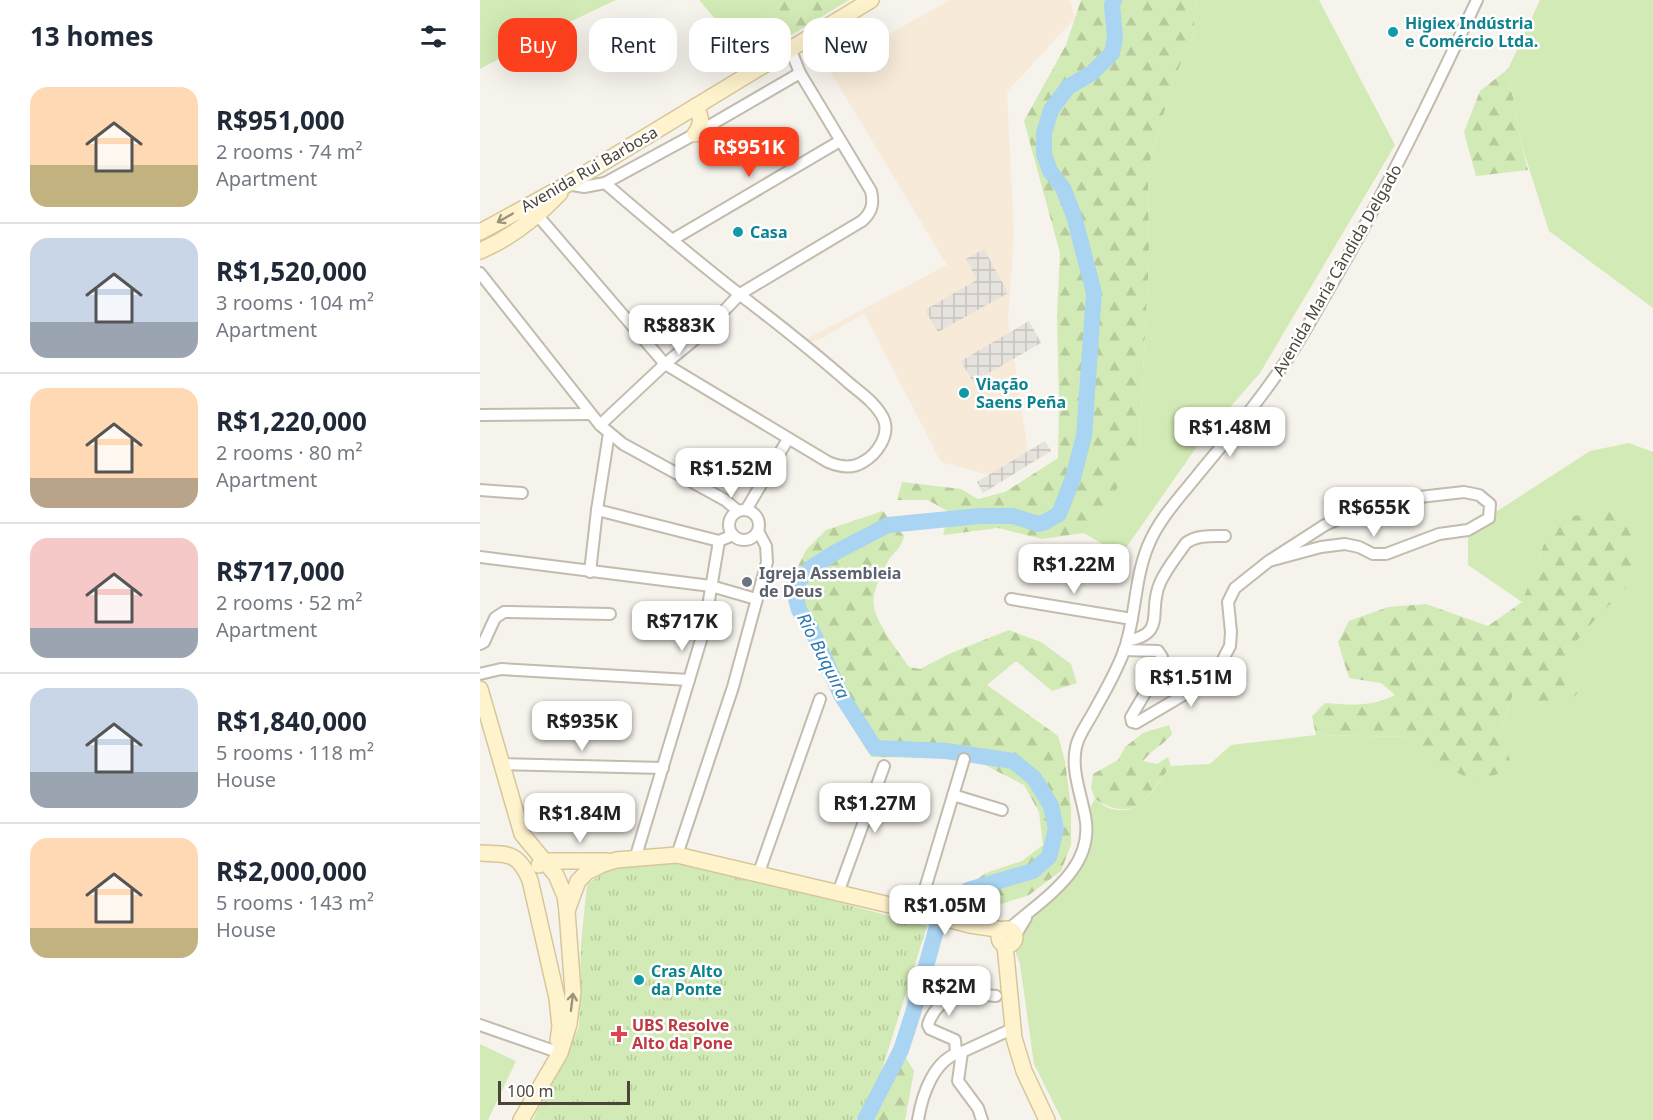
<!DOCTYPE html>
<meta charset="utf-8">
<style>
:root{--surface:#fff;--page:#f2f2f3;--text:#1f2937;--muted:#747a83;--line:#e0e1e3;--accent:#fc3f1d}
body{margin:0;font-family:"Noto Sans",sans-serif;background:var(--page);color:var(--text);height:100vh;display:flex;flex-direction:column;font-size:22px;white-space:nowrap}
*{box-sizing:border-box;margin:0}
p{font-size:20px;color:var(--muted)}
.icon{flex:none;width:33px;height:33px;fill:none;stroke:currentColor;stroke-width:2;stroke-linecap:round;stroke-linejoin:round}
.map{position:relative;flex:1;overflow:hidden}
.sheet{display:flex;flex-direction:column;background:var(--surface);width:480px}
.sheet>*{flex:none}
.banner{position:absolute;left:18px;top:18px;width:570px;height:54px;display:flex;gap:12px}
.scale{position:absolute;left:18px;bottom:15px;width:132px;box-sizing:border-box;padding-left:6px;border:3px solid #4b4439;border-top:0;font-size:16px;line-height:21px;white-space:nowrap;color:#4b4439;-webkit-text-stroke:4px #fff;paint-order:stroke}
.price{position:absolute;translate:-50% -51px;padding:0 14px;border-radius:12px;background:#fff;color:#222;font-size:20px;line-height:39px;filter:drop-shadow(0 2px 3px #0008)}
.price::after{content:'';position:absolute;left:50%;top:36px;width:18px;height:14px;margin-left:-9px;background:inherit;clip-path:polygon(0 0,100% 0,50% 100%)}
.price.current{background:var(--accent);color:#fff}
ul{padding:0;list-style:none}
li{display:flex;align-items:center;gap:18px;height:150px;padding:0 30px}
li+li{border-top:2px solid var(--line)}
li span{display:grid;place-items:center;flex:none;width:168px;height:120px;border-radius:18px;color:#555}
li>.icon{margin-inline-start:auto}
span .icon{width:72px;height:72px;fill:#fffc;stroke-width:1}
li b{font-size:26px}
h2{display:flex;justify-content:space-between;align-items:center;height:72px;padding:0 30px;font-size:26px}
.pill{padding:0 21px;border-radius:18px;background:var(--surface);box-shadow:0 6px 24px #0002;font-size:21px;line-height:54px}
.pill.current{background:var(--accent);color:#fff}
main{display:flex;flex:1;min-height:0}
.map>svg:first-child{display:block}
.commercial{fill:#f7ead8}
.industrial{fill:url(#industrial-grid)}
.green{fill:#d2eab5}
.forest{fill:url(#forest-firs)}
.park{fill:url(#park-tufts)}
.lines{fill:none;stroke-linecap:round;stroke-linejoin:round}
.river{stroke:#a9d4f2;stroke-width:16}
.minor-casing{stroke:#c2bbae;stroke-width:14}
.secondary-casing{stroke:#d6c79b;stroke-width:18}
.minor{stroke:#fff;stroke-width:10}
.secondary{stroke:#fff3cd;stroke-width:15}
.oneway{stroke:#9c937c}
.culture-dot{fill:#0f9aa8;stroke:#fff;stroke-width:2}
.worship-dot{fill:#6b7280;stroke:#fff;stroke-width:2}
.health-dot{fill:#e0444e;stroke:#fff;stroke-width:2}
.labels{text-anchor:middle;stroke-width:5;stroke-linejoin:round;paint-order:stroke}
.culture-label{font-size:16px;font-weight:bold;fill:#0d838f;stroke:#fff;text-anchor:start}
.street-label{font-size:16px;fill:#4b4439;stroke:#fff}
.worship-label{font-size:16px;font-weight:bold;fill:#5b616d;stroke:#fff;text-anchor:start}
.health-label{font-size:16px;font-weight:bold;fill:#be3a42;stroke:#fff;text-anchor:start}
.water-label{font-size:18px;font-style:italic;fill:#2e7ab2;stroke:#fff}
</style>
<main>
<section class="sheet">
<h2>13 homes<svg class="icon" aria-label="filters" viewBox="0 0 24 24"><path d="M4 7h16M4 17h16"/><circle cx="9" cy="7" r="2"/><circle cx="15" cy="17" r="2"/></svg></h2>
<ul>
<li><span style="background:linear-gradient(#ffd9b3 65%,#c2b280 0)"><svg class="icon" aria-label="home" viewBox="0 0 24 24"><path d="M3 11l9-7 9 7M6 9v11h12V9"/></svg></span><div><b>R$951,000</b><p>2 rooms · 74 m²</p><p>Apartment</p></div></li>
<li><span style="background:linear-gradient(#c9d6e8 70%,#9aa5b1 0)"><svg class="icon" aria-label="home" viewBox="0 0 24 24"><path d="M3 11l9-7 9 7M6 9v11h12V9"/></svg></span><div><b>R$1,520,000</b><p>3 rooms · 104 m²</p><p>Apartment</p></div></li>
<li><span style="background:linear-gradient(#ffd9b3 75%,#b9a48a 0)"><svg class="icon" aria-label="home" viewBox="0 0 24 24"><path d="M3 11l9-7 9 7M6 9v11h12V9"/></svg></span><div><b>R$1,220,000</b><p>2 rooms · 80 m²</p><p>Apartment</p></div></li>
<li><span style="background:linear-gradient(#f6c9c9 75%,#9aa5b1 0)"><svg class="icon" aria-label="home" viewBox="0 0 24 24"><path d="M3 11l9-7 9 7M6 9v11h12V9"/></svg></span><div><b>R$717,000</b><p>2 rooms · 52 m²</p><p>Apartment</p></div></li>
<li><span style="background:linear-gradient(#c9d6e8 70%,#9aa5b1 0)"><svg class="icon" aria-label="home" viewBox="0 0 24 24"><path d="M3 11l9-7 9 7M6 9v11h12V9"/></svg></span><div><b>R$1,840,000</b><p>5 rooms · 118 m²</p><p>House</p></div></li>
<li><span style="background:linear-gradient(#ffd9b3 75%,#c2b280 0)"><svg class="icon" aria-label="home" viewBox="0 0 24 24"><path d="M3 11l9-7 9 7M6 9v11h12V9"/></svg></span><div><b>R$2,000,000</b><p>5 rooms · 143 m²</p><p>House</p></div></li>
</ul>
</section>
<div class="map">
<svg width="1173" height="1120" viewBox="0 0 1173 1120">
<defs>
<pattern id="industrial-grid" width="8" height="8" patternUnits="userSpaceOnUse" patternTransform="scale(1.5)"><rect width="8" height="8" fill="#e6e2dd"/><path d="M0 4h8M4 0v8" fill="none" stroke="#c7c3be"/></pattern>
<pattern id="forest-firs" width="22" height="20" patternUnits="userSpaceOnUse" patternTransform="scale(1.5)"><rect width="22" height="20" fill="#d2eab5"/><path d="M5 1l3.5 6h-7zM16 11l3.5 6h-7z" fill="#b6ca9c"/></pattern>
<pattern id="park-tufts" width="24" height="20" patternUnits="userSpaceOnUse" patternTransform="scale(1.5)"><rect width="24" height="20" fill="#d2eab5"/><path d="M3 7l-1-3M5 7V3M7 7l1-3M15 17l-1-3M17 17v-4M19 17l1-3" fill="none" stroke="#b6ca9c"/></pattern>
</defs>
<rect width="100%" height="100%" fill="#f6f3ec"/>
<polygon class="commercial" points="470,0 590,0 595,18 527,92 534,234 528,320 548,451 509,475 461,462 384,313 339,340 321,342 467,265 348,68"/>
<g class="industrial">
<polygon points="504,249 528,293 458,332 445,310 497,280 486,259"/>
<polygon points="549,321 561,343 493,382 481,361"/>
<polygon points="565,441 571,451 503,493 497,482"/>
</g>
<g class="green">
<polygon points="0,0 136,0 79,27 0,69"/>
<polygon points="219,0 369,0 270,60"/>
<polygon points="716,0 839,0 915,145 780,373 723,438 641,555 604,533 629,502 659,451 669,257 668,167 694,78 713,38"/>
<polygon points="1060,0 1173,0 1173,308 1069,231 1041,143 1028,69"/>
<path d="M1149,443L1173,452V1120H582L554,1064L540,964L533,945L535,936L551,909L583,881L606,840L605,816L615,799C620,802 626,808 632,809C662,817 676,784 691,766L730,764L751,745L836,735L932,737L956,760L1021,730L1033,694L1076,709L1087,652L1117,616L1064,544L1042,602L988,565V530L1110,451Z"/>
<polygon points="0,1044 36,1061 8,1120 0,1120"/>
</g>
<g class="forest">
<polygon points="287,0 342,0 342,16 301,41"/>
<polygon points="601,0 716,0 713,38 694,78 668,167 669,257 659,451 629,502 604,533 562,539 518,528 463,535 469,512 448,500 417,500 422,482 481,489 498,499 525,492 578,458 579,403 577,316 580,253 544,121 586,45"/>
<polygon points="1028,69 1041,143 1048,170 996,176 984,132 1000,91"/>
<path d="M403,511L424,536C420,552 413,551 407,563C401,575 391,593 394,607C398,626 418,651 429,667L440,669L471,653L529,630L561,642L591,664L597,683L572,691L536,661L507,685L578,736L585,761L591,808V845L581,871L549,895L515,906L491,918L477,912L467,896L481,890L506,873L542,861L563,845L559,812L544,785L499,762L479,758L391,757L354,691L313,607L312,579L326,550L346,530Z"/>
<path d="M1128,511L1156,534L1159,575L1118,616L1087,652L1097,694L1076,709L1033,694L1021,730L1032,768L995,783L956,760L932,737L836,735L832,716L845,703C870,705 892,707 915,695L901,683L869,678L858,642L869,621L908,607L946,604L1008,626L1042,602L1064,544L1086,517Z"/>
<path d="M689,725L692,734C684,745 671,750 663,761L677,764L688,757L691,766C667,795 658,826 615,799L611,788L613,774L638,760L645,747L663,733Z"/>
<polygon points="421,1050 434,1071 425,1120 385,1120"/>
</g>
<polygon class="park" points="197,859 447,926 400,1076 376,1120 53,1120 99,1027 101,944 107,884 136,865"/>
<g class="lines">
<polyline class="river" points="385,1120 421,1050 433,1013 463,905 488,890 553,871 569,857 576,829 571,806 554,778 533,761 466,751 395,748 361,695 330,626 319,610 313,587 332,567 356,552 408,525 500,516 533,516 558,524 565,522 579,514 593,478 604,436 614,293 594,216 583,188 570,171 564,154 564,133 571,110 588,87 612,73 632,53 635,38 632,5 634,0"/>
<defs>
<g id="minor">
<polyline points="88,184 104,187 125,183 215,134 320,73"/>
<path d="M53,210L185,364L348,462C360,467 372,469 383,462C396,455 410,436 404,420C398,405 381,393 370,384C334,352 297,323 259,294C213,258 169,221 125,183"/>
<polyline points="192,240 360,141"/>
<polyline points="0,273 120,425 143,444 245,500 258,511"/>
<polyline points="0,415 110,414"/>
<path d="M120,425L185,364L225,331L260,294L382,221C392,212 394,204 391,191L320,73L310,48"/>
<polyline points="0,490 42,493"/>
<polyline points="117,510 239,541 253,535"/>
<polyline points="266,510 308,439"/>
<circle cx="264" cy="525" r="15"/>
<polyline points="0,557 231,586 276,599"/>
<polyline points="110,572 117,510 129,433"/>
<polyline points="531,599 652,619"/>
<path d="M647,641C688,633 667,612 680,583C686,569 697,556 706,543C717,535 731,536 745,536"/>
<polyline points="0,644 4,642 15,618 24,612 130,614"/>
<polyline points="644,650 678,651 682,657 681,666 651,717 652,722 656,723 722,684 739,667 750,646 751,632 748,602 755,588 789,561 845,525 874,512 913,500 984,492 999,495 1010,504 1009,518 988,530 959,534 906,554 893,554 879,547 865,544 841,547 789,561"/>
<polyline points="0,674 21,669 209,680"/>
<polyline points="21,764 183,768"/>
<polyline points="473,795 522,810"/>
<polyline points="197,855 253,687 287,562 286,546 278,531"/>
<polyline points="155,859 224,630 239,541"/>
<polyline points="278,875 340,699"/>
<polyline points="358,893 404,766"/>
<polyline points="438,912 484,759"/>
<path d="M528,930C562,899 616,869 605,816C601,794 591,770 596,747C598,736 607,724 613,713C624,693 636,673 644,651C656,617 654,580 668,546C679,518 702,495 720,472C750,436 780,400 806,361C823,336 837,309 853,282C906,191 952,96 997,0"/>
<polyline points="535,936 546,918"/>
<polyline points="0,1025 80,1053"/>
<path d="M476,1053L475,1040L450,1029L448,1025C451,1012 465,999 476,992L516,996"/>
<path d="M438,1120C442,1095 454,1058 482,1052"/>
<polyline points="502,1120 498,1108 478,1081 482,1052 532,1029"/>
</g>
<g id="secondary">
<path d="M215,134C223,123 221,117 216,106"/>
<polyline points="0,232 88,184 391,0"/>
<path d="M0,251C31,238 57,217 80,193"/>
<polyline points="0,689 42,834 76,875 85,896 87,911 93,992 89,1024 80,1053 41,1120"/>
<path d="M0,853C28,854 38,852 50,880L77,998L80,1027L78,1040"/>
<polyline points="59,865 64,861 127,861"/>
<polyline points="87,911 98,881 107,872 121,865 136,860 197,855 448,914 490,925 524,930"/>
<circle cx="527" cy="937" r="8"/>
<polyline points="525,945 534,1038 544,1071 567,1120"/>
</g>
</defs>
<use href="#minor" class="minor-casing"/>
<use href="#secondary" class="secondary-casing"/>
<use href="#minor" class="minor"/>
<use href="#secondary" class="secondary"/>
</g>
<defs><path id="oneway-shaft" d="M-6 0H5M1.5-3L5.5 0L1.5 3" fill="none" stroke-width="1.6" stroke-linecap="round" stroke-linejoin="round" transform="scale(1.5)"/></defs>
<g class="oneway">
<use href="#oneway-shaft" transform="translate(25 218) rotate(150)"/>
<use href="#oneway-shaft" transform="translate(92 1002) rotate(-83)"/>
</g>
<g class="culture-dot">
<circle cx="913" cy="32" r="6"/>
<circle cx="258" cy="232" r="6"/>
<circle cx="484" cy="393" r="6"/>
<circle cx="159" cy="980" r="6"/>
</g>
<circle class="worship-dot" cx="267" cy="582" r="6"/>
<path class="health-dot" d="M136 1025h6v6h6v6h-6v6h-6v-6h-6v-6h6z"/>
<g class="labels">
<g class="culture-label">
<text x="925" y="29">Higiex Indústria<tspan x="925" dy="18">e Comércio Ltda.</tspan></text>
<text x="270" y="238">Casa</text>
<text x="496" y="390">Viação<tspan x="496" dy="18">Saens Peña</tspan></text>
<text x="171" y="977">Cras Alto<tspan x="171" dy="18">da Ponte</tspan></text>
</g>
<g class="street-label">
<text transform="translate(109 169) rotate(-30)" y="6">Avenida Rui Barbosa</text>
<text transform="translate(857 270) rotate(-60)" y="6">Avenida Maria Cândida Delgado</text>
</g>
<g class="worship-label">
<text x="279" y="579">Igreja Assembleia<tspan x="279" dy="18">de Deus</tspan></text>
</g>
<g class="health-label">
<text x="152" y="1031">UBS Resolve<tspan x="152" dy="18">Alto da Pone</tspan></text>
</g>
<g class="water-label">
<text transform="translate(343 656) rotate(63)" y="6">Rio Buquira</text>
</g>
</g>
</svg>
<div class="scale">100 m</div>
<b class="price current" style="left:269px;top:178px">R$951K</b>
<b class="price" style="left:199px;top:356px">R$883K</b>
<b class="price" style="left:750px;top:458px">R$1.48M</b>
<b class="price" style="left:251px;top:499px">R$1.52M</b>
<b class="price" style="left:894px;top:538px">R$655K</b>
<b class="price" style="left:594px;top:595px">R$1.22M</b>
<b class="price" style="left:202px;top:652px">R$717K</b>
<b class="price" style="left:711px;top:708px">R$1.51M</b>
<b class="price" style="left:102px;top:752px">R$935K</b>
<b class="price" style="left:395px;top:834px">R$1.27M</b>
<b class="price" style="left:100px;top:844px">R$1.84M</b>
<b class="price" style="left:465px;top:936px">R$1.05M</b>
<b class="price" style="left:469px;top:1017px">R$2M</b>
<div class="banner">
<a class="pill current">Buy</a>
<a class="pill">Rent</a>
<a class="pill">Filters</a>
<a class="pill">New</a>
</div>
</div>
</main>
